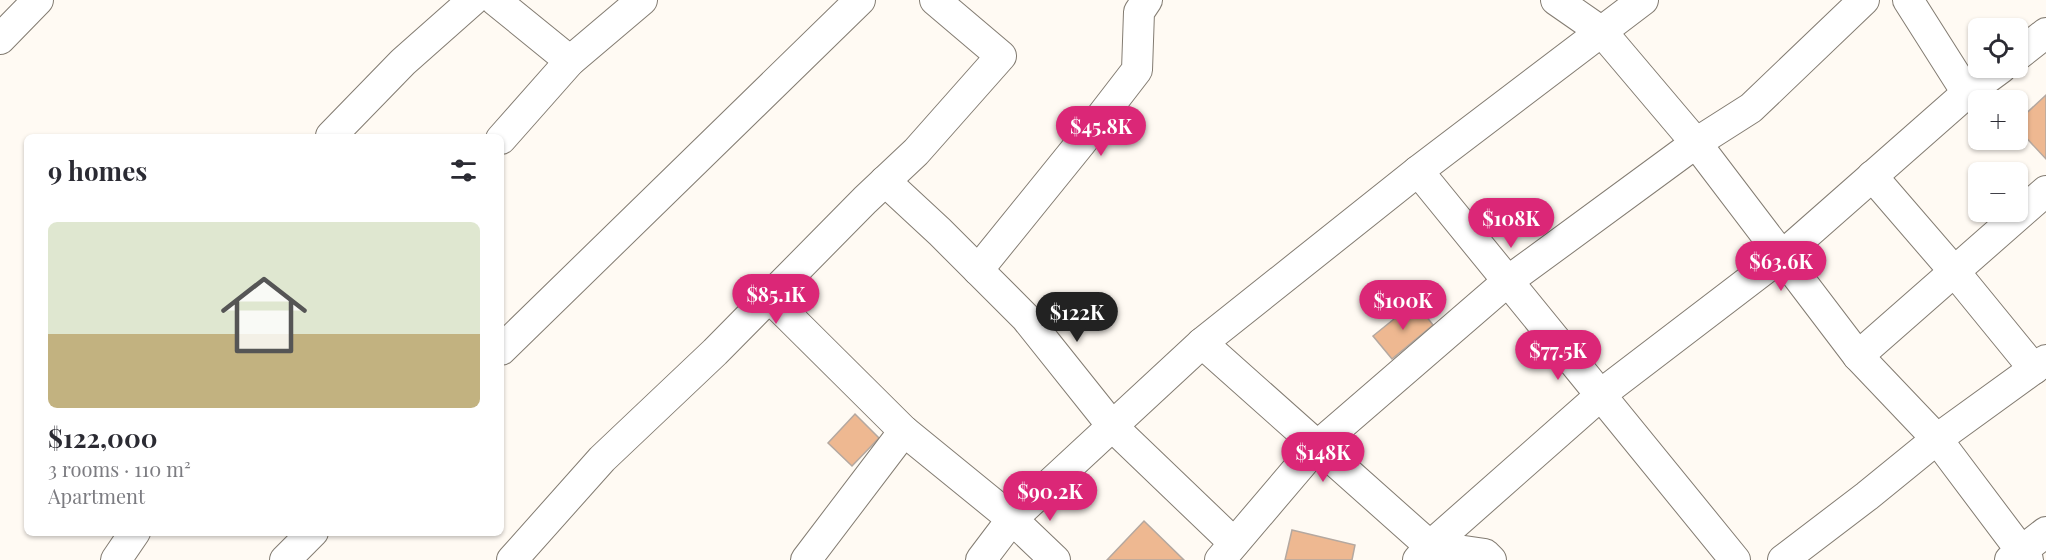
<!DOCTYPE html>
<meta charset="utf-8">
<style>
:root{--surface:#fff;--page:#f7f7f7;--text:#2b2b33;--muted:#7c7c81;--accent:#db2777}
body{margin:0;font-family:"Playfair Display",serif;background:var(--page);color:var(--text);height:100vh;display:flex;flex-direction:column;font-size:22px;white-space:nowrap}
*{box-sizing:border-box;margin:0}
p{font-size:20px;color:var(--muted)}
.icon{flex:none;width:33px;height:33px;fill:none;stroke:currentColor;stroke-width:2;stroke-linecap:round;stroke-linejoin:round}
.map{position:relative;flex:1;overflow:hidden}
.sheet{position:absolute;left:24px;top:134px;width:480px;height:402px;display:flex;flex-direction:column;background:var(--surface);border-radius:9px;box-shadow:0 2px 4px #0004}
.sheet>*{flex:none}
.controls{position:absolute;left:1968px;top:18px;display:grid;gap:12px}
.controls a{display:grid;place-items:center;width:60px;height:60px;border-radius:9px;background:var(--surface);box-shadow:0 2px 4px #0004;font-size:30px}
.price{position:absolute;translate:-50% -51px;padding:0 14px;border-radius:21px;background:var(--accent);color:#fff;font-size:20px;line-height:39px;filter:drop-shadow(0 2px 3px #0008)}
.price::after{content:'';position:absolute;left:50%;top:36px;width:18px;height:14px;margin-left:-9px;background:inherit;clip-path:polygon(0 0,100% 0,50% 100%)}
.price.active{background:#222;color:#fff}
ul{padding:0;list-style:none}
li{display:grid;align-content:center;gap:12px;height:318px;padding:0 24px}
li span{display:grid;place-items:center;height:186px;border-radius:9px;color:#555}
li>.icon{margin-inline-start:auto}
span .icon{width:108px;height:108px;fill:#fffc;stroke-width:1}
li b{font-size:26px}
h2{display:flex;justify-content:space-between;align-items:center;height:72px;padding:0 24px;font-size:26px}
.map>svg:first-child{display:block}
.building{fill:#eeb891;stroke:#b4a8a0;stroke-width:1.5}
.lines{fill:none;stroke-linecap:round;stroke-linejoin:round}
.minor-casing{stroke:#837c72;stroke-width:32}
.minor{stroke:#fff;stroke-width:30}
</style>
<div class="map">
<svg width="2046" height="560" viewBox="0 0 2046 560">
<rect width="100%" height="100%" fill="#fffaf3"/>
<g class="building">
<polygon points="2046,95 2046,159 2018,129 2018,121"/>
<polygon points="1415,302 1433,325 1392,359 1373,336"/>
<polygon points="855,414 879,438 852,466 828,443"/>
<polygon points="1144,521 1184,560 1107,560"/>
<polygon points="1292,530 1355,545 1352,560 1285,560"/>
</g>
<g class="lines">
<defs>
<g id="minor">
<polyline points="495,0 570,61"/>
<polyline points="1556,0 1602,32 1696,143 1858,356 1937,439 2028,560"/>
<polyline points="1908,0 1967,93"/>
<polyline points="0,39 38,0"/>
<polyline points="2018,55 2046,33"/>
<polyline points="331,136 403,62 473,0"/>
<polyline points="501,139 570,61 642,0"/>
<polyline points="1418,171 1735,560"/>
<polyline points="1872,176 1954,271 2034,369"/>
<polyline points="885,181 940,232 1026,318 1113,427 1234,543"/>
<polyline points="978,270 1080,144 1137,70 1139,12 1147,0"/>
<polyline points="769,297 904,431 1012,519 1055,560"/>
<polyline points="1202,343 1430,546 1485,554 1491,560"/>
<polyline points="501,350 860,0"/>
<polyline points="1858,356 2046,191"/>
<polyline points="116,560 135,532"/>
<polyline points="285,560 313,532"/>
<polyline points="512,560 602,459 715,352 865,200 916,152 1001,56 935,0"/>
<polyline points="806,560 904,431"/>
<polyline points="981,560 1012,519 1202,343 1418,171 1643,0"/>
<polyline points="1220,560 1317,446 1508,281 1696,143 1751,108 1864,0"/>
<polyline points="1418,560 1430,546 1609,388 1783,255 1967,93 2001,68"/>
<polyline points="1783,560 1867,496 1937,439 2046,360"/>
<polyline points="2010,560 2046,532"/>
</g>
</defs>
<use href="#minor" class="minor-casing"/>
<use href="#minor" class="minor"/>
</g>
</svg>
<div class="controls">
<a><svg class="icon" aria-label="locate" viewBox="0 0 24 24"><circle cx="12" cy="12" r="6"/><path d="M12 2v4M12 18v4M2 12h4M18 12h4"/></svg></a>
<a>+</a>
<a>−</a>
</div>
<b class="price" style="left:1101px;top:157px">$45.8K</b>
<b class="price" style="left:1511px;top:249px">$108K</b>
<b class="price" style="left:1781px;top:292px">$63.6K</b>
<b class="price" style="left:776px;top:325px">$85.1K</b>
<b class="price" style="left:1403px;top:331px">$100K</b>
<b class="price active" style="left:1077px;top:343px">$122K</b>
<b class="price" style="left:1558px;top:381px">$77.5K</b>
<b class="price" style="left:1323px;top:483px">$148K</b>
<b class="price" style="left:1050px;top:522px">$90.2K</b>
<section class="sheet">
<h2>9 homes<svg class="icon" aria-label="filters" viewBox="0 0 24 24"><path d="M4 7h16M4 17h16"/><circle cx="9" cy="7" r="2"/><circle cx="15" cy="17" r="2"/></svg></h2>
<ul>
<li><span style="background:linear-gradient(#dfe7d0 60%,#c2b280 0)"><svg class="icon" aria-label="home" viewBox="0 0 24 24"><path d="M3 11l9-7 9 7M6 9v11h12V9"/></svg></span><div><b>$122,000</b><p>3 rooms · 110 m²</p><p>Apartment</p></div></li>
</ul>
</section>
</div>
